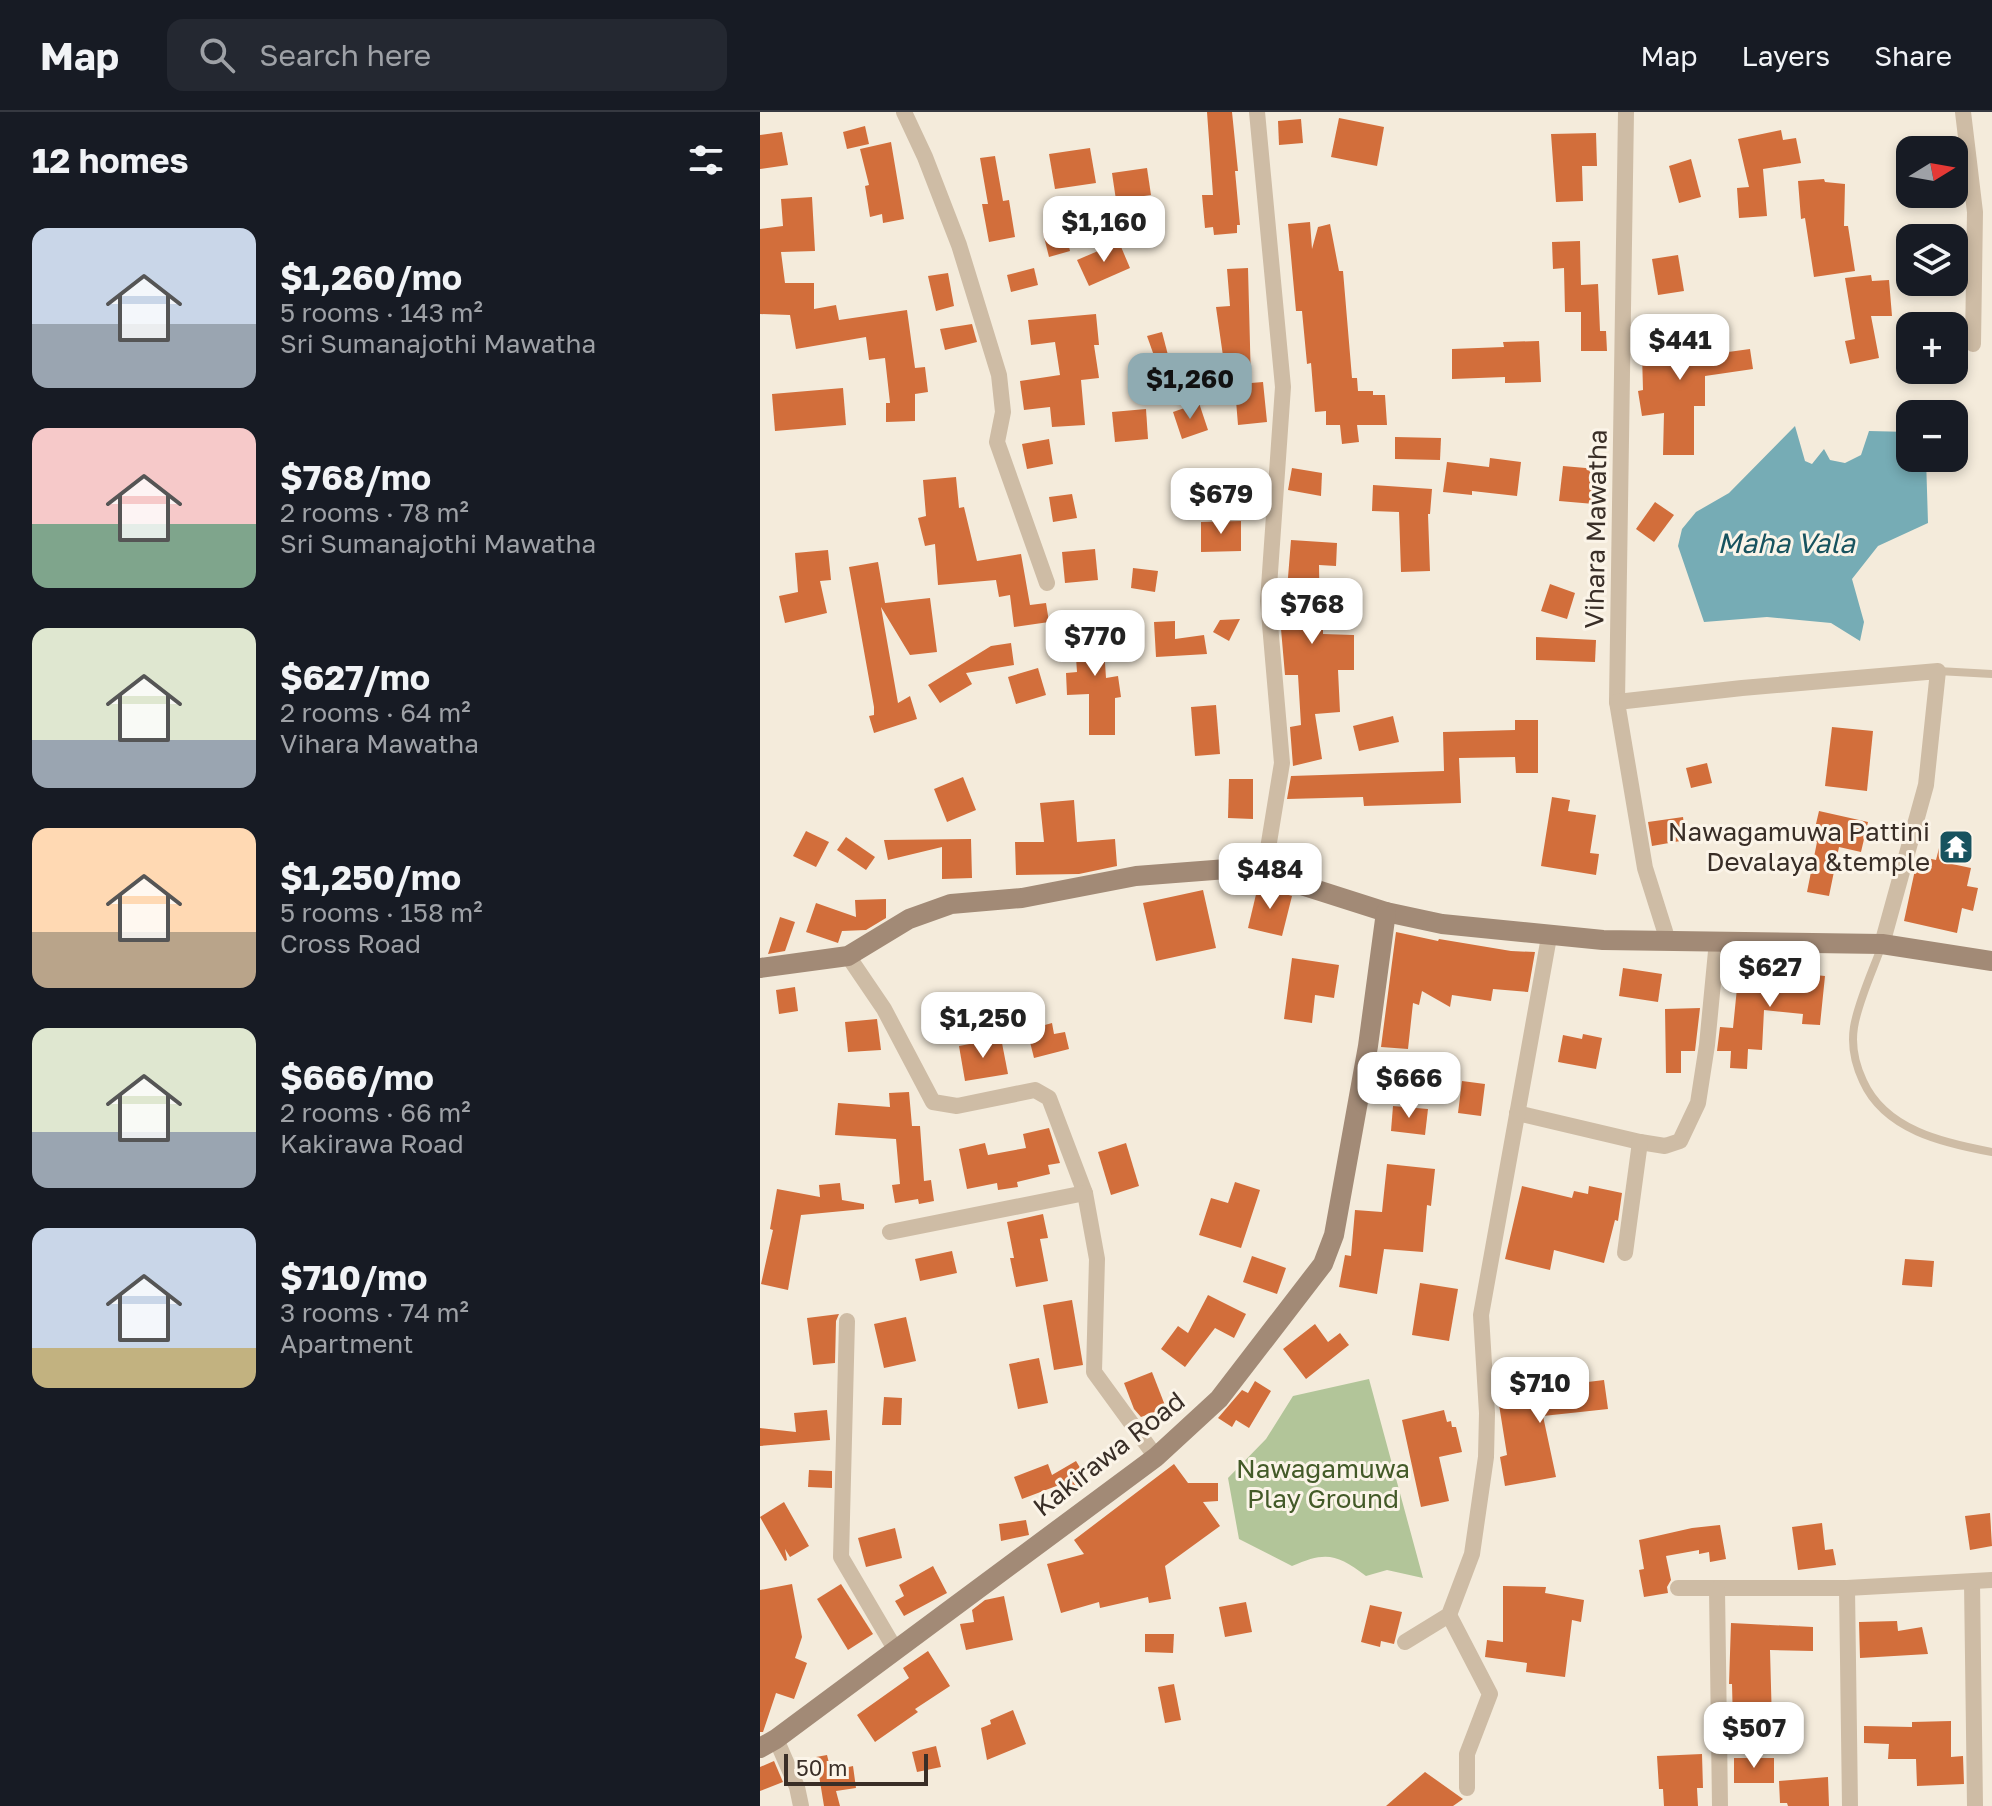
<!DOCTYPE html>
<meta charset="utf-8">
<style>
:root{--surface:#171b24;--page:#242831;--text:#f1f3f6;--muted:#9ea1a6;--line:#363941;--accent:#8fabb2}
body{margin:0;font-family:"Golos Text",sans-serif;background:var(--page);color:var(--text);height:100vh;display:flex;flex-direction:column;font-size:30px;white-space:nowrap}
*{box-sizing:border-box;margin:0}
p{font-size:26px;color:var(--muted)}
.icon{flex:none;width:44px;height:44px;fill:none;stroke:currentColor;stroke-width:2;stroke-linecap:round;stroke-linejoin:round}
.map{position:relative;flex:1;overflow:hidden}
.panel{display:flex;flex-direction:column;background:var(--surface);width:760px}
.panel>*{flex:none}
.needle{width:52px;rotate:79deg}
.buttons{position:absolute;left:1136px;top:24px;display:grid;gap:16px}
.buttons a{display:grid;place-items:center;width:72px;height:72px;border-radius:16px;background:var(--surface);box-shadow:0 4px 12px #0003;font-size:40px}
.scale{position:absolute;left:24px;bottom:20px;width:144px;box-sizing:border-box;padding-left:8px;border:4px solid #392e27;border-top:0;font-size:22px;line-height:28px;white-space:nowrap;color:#392e27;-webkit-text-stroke:6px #fbf4e8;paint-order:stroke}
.price{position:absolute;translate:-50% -68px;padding:0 18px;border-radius:16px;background:#fff;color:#222;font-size:26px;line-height:52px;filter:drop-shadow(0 2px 4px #0008)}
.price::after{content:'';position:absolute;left:50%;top:48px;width:24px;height:18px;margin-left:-12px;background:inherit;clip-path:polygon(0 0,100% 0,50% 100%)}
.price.selected{background:var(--accent);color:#111}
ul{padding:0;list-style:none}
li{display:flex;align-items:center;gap:24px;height:200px;padding:0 32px}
li span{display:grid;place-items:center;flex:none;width:224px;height:160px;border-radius:16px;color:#555}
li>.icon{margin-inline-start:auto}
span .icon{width:96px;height:96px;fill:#fffc;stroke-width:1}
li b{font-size:34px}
h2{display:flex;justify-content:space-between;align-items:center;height:96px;padding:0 32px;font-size:34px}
header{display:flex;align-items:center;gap:48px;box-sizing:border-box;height:112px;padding:0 40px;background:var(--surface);border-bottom:2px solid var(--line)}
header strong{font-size:38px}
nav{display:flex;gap:44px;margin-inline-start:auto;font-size:28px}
.search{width:560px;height:72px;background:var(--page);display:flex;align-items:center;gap:20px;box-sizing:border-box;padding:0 28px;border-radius:16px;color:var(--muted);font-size:30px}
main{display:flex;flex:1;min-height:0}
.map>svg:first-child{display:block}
.green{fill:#b2c599}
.water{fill:#76acb5}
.building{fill:#d26e3b}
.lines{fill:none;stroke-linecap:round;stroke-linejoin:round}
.lane{stroke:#cebca5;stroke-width:8}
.street{stroke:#cebca5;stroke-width:16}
.secondary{stroke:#a28a76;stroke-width:20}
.labels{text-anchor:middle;stroke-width:6;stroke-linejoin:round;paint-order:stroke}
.street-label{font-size:26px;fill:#392e27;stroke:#fbf4e8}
.poi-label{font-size:26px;fill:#392e27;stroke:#fbf4e8;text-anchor:end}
.park-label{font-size:26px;fill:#435a28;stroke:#fbf4e8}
.water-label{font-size:28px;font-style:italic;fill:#18535f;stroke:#fbf4e8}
</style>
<header>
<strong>Map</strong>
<div class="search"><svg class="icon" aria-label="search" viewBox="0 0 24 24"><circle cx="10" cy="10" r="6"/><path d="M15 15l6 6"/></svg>Search here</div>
<nav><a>Map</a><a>Layers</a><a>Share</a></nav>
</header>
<main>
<section class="panel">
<h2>12 homes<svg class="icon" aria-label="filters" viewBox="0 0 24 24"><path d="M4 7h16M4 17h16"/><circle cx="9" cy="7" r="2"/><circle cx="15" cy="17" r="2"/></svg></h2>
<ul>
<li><span style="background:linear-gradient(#c9d6e8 60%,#9aa5b1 0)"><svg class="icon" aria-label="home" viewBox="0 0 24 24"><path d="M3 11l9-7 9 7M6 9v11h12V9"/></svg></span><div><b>$1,260/mo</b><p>5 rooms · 143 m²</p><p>Sri Sumanajothi Mawatha</p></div></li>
<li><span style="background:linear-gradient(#f6c9c9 60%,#7fa58c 0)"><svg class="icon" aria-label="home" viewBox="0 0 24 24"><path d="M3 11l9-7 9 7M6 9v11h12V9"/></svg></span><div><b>$768/mo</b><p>2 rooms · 78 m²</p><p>Sri Sumanajothi Mawatha</p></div></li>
<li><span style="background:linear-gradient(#dfe7d0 70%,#9aa5b1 0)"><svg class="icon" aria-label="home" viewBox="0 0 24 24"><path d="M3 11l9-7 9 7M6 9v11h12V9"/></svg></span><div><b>$627/mo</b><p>2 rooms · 64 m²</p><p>Vihara Mawatha</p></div></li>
<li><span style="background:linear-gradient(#ffd9b3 65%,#b9a48a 0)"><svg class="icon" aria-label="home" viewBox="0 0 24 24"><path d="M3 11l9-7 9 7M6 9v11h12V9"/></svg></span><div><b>$1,250/mo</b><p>5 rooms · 158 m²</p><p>Cross Road</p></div></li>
<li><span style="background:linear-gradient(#dfe7d0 65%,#9aa5b1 0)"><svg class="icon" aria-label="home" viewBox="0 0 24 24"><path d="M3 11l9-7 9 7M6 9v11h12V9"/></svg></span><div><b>$666/mo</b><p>2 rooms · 66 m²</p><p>Kakirawa Road</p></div></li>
<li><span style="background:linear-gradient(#c9d6e8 75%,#c2b280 0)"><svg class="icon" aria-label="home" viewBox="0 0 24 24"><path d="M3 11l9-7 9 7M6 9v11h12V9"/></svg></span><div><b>$710/mo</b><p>3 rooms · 74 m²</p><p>Apartment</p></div></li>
</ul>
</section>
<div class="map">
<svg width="1232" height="1694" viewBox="0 0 1232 1694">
<rect width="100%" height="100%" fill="#f4ebdb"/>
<path class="green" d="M609,1267L663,1466L627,1458L606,1464C577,1442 566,1439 532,1454L479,1427L468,1366L506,1327L533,1284Z"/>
<polygon class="water" points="1035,314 1045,349 1052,352 1064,337 1070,348 1085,351 1101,343 1109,319 1150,320 1150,346 1166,346 1168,411 1118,434 1092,467 1104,510 1100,529 1071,511 1007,505 944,510 918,434 922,417 936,400 969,381"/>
<g class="building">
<polygon points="447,0 472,0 478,59 475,59 480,113 477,113 477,121 454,123 453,115 445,116 442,83 453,83"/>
<polygon points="579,6 624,15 617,54 571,45"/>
<polygon points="541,7 543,31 519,33 518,9"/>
<polygon points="105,14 109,32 87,37 83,20"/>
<polygon points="1021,18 1023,28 1036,26 1041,51 1003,57 1007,104 979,106 977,76 989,75 978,27"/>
<polygon points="22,20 28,53 0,57 0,23"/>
<polygon points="836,21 837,54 822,54 823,89 796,90 791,22"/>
<polygon points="131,30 144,107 123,111 122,102 110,105 105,74 109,73 100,37"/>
<polygon points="330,36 336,71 295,77 289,42"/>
<polygon points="235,44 243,89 249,88 255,125 229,130 222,92 228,92 220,46"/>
<polygon points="931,47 941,85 919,91 909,54"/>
<polygon points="387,56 391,83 356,88 352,61"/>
<polygon points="1064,67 1065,70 1085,72 1084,114 1088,114 1095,159 1054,165 1045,106 1041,107 1038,69"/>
<polygon points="52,85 55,139 21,140 25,171 54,171 54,197 76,193 79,208 147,198 155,256 165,255 168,280 155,282 155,309 126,310 126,291 130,291 125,246 109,248 106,225 36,237 30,203 0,202 0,117 23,114 21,87"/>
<polygon points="550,110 552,137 558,115 570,112 579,159 583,159 592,266 597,266 598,279 613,279 613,283 625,283 627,313 597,313 599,330 582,332 580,313 566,313 566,299 555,300 551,251 547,252 542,199 536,199 528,112"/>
<polygon points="304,116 310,139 289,145 283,121"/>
<polygon points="820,129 821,173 838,172 840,219 846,219 847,239 821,239 821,200 805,200 804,156 793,157 792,130"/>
<polygon points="359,130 370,156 329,174 317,148"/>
<polygon points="918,143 924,179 898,183 892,147"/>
<polygon points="274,156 278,173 251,180 247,163"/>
<polygon points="488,156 491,271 503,270 507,310 478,313 474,264 466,265 456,195 470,194 467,157"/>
<polygon points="188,161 194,194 176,199 168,164"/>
<polygon points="1111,163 1112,169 1129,168 1132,204 1111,204 1119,246 1090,252 1085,229 1095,227 1085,166"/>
<polygon points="336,202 339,233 334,233 339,266 321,268 325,313 292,315 290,295 264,298 260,269 300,263 295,230 271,233 268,208"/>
<polygon points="212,212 217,230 185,238 180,217"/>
<polygon points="904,217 905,222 935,217 939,244 990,237 993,257 945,264 945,294 934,294 934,343 903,343 904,301 882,304 878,279 883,278 882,242 879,243 875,222"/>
<polygon points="402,220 414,266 403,269 387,224"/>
<polygon points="779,229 781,270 745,271 745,265 692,267 692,237 744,235 743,230"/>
<polygon points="83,276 86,313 15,319 12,282"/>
<polygon points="439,291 448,318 422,327 413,300"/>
<polygon points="386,297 388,327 355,330 352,300"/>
<polygon points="635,325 681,326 680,348 635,347"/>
<polygon points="289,327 293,352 267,357 262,332"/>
<polygon points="730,346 761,350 757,384 712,379 712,383 683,380 687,350 729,355"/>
<polygon points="803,354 837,357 834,392 799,389"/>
<polygon points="532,356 562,361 561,384 528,378"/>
<polygon points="196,365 199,396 204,395 217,449 261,442 270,493 286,491 289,510 254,515 250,483 239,485 236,468 178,473 175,432 165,434 158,406 166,404 163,368"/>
<polygon points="613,373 672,377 670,402 668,402 670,459 641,460 639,400 612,399"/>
<polygon points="312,382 317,406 293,410 289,385"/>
<polygon points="895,390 914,403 894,430 876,417"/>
<polygon points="481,409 481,439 441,440 441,410"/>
<polygon points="531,428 577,431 576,454 559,453 560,515 563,515 563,522 594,523 594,558 578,558 580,600 555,602 562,647 533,654 530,615 541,613 538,563 525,563 521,517 524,517 523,478 527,478"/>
<polygon points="335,437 338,468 305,471 302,440"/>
<polygon points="68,438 71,468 60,469 67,501 25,511 19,484 38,480 35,441"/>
<polygon points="118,450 125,491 170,486 177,540 150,543 121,495 138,591 150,584 157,607 114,621 109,604 114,603 114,595 89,455"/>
<polygon points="373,456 398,459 395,480 371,476"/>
<polygon points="790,472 815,481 807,507 781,499"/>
<polygon points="480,507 469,529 453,520 460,508"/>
<polygon points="415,509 415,527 444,523 447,542 396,545 394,510"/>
<polygon points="355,514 356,534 344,535 346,566 358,564 361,585 355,586 355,623 329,623 329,582 307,583 306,561 317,560 314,516"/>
<polygon points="776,525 836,528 835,550 776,548"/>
<polygon points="251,531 254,553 206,561 212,572 180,591 168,573 231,534"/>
<polygon points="278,556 286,583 256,592 248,565"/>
<polygon points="456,593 460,642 435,644 431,595"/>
<polygon points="633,604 639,630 599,639 593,614"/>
<polygon points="755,608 778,608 778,661 756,661 755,645 699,646 701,691 604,694 603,685 527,687 531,664 684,659 683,620 755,618"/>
<polygon points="1072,615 1113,619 1107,679 1065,674"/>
<polygon points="947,651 952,671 931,676 926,656"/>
<polygon points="203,665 216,698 187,710 174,677"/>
<polygon points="469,667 493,667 493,707 468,706"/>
<polygon points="792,685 810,688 808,699 836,703 830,741 839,742 836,763 781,754"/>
<polygon points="314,688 317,730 355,727 357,754 319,762 256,763 255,730 284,730 280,691"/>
<polygon points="1059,699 1108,710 1101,740 1079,735 1069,784 1047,780 1057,730 1052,729"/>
<polygon points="923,705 926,728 892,734 888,710"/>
<polygon points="46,719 69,730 56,755 33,744"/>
<polygon points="86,725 115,745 106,758 77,738"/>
<polygon points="211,727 212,766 182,767 182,735 128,748 124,728"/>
<polygon points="1179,736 1195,740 1192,752 1211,756 1207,774 1218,776 1213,799 1202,796 1197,821 1144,809 1158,744 1176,748"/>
<polygon points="498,774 532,784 522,824 488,816"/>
<polygon points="443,778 456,836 396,849 383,791"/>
<polygon points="126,787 126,806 106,818 82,819 78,831 46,820 56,791 96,805 95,788"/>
<polygon points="20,805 35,810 25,839 8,842"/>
<polygon points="636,820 678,829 679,827 751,839 775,840 768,880 733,877 731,889 692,883 690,895 662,879 659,893 653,891 648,937 621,935"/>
<polygon points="1024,844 1023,860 1065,864 1060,913 1042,912 1043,902 1004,898 1002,938 988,937 987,957 970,956 971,939 957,939 960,915 973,916 977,876 1002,879 1005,849"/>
<polygon points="532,846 579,853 574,886 555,883 552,911 524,907"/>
<polygon points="863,856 902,862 898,890 859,884"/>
<polygon points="35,875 38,899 19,902 16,878"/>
<polygon points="940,896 935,939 921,939 921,961 906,961 905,897"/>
<polygon points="117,907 121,938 88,940 85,910"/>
<polygon points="292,911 294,922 305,920 309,937 274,946 267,918"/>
<polygon points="823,922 842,926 836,957 798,950 803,923 822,927"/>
<polygon points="241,926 248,962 205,969 199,934"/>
<polygon points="702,969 725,972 721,1004 698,1001"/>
<polygon points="149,980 152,1014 160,1014 164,1069 171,1068 174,1089 159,1092 158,1087 135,1091 132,1073 140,1072 136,1027 75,1023 78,991 130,995 129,981"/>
<polygon points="633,994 668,997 665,1023 631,1019"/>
<polygon points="289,1016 300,1051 288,1053 290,1062 257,1070 258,1075 238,1078 237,1071 207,1077 199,1037 225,1031 228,1043 266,1036 263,1022"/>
<polygon points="366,1031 379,1074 351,1083 338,1040"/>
<polygon points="627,1052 675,1057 671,1094 667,1093 663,1140 624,1137 617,1182 579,1175 585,1143 591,1144 595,1098 622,1100"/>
<polygon points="475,1070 500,1078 481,1136 439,1123 451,1086 468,1091"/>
<polygon points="80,1071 82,1088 104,1092 104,1097 41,1103 28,1178 1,1172 13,1118 10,1117 17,1077 60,1085 59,1073"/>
<polygon points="762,1074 812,1086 814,1079 828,1082 829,1074 862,1081 858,1109 855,1108 844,1151 794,1138 790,1158 745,1147"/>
<polygon points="283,1102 288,1126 280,1127 288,1169 256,1175 250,1146 254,1146 247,1110"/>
<polygon points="192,1139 197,1161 160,1169 155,1147"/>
<polygon points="492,1144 526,1156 517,1182 483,1170"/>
<polygon points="1145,1147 1174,1149 1172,1175 1142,1173"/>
<polygon points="660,1171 698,1177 689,1229 652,1223"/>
<polygon points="448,1183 486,1202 474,1226 455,1216 425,1255 401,1237 418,1214 428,1221"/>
<polygon points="312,1188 323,1253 294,1258 283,1193"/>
<polygon points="79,1202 76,1209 75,1251 53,1253 47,1206"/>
<polygon points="146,1205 156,1249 124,1256 114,1212"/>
<polygon points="555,1212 568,1230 580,1221 589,1233 546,1267 523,1237"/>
<polygon points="279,1246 288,1291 258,1297 249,1252"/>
<polygon points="392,1260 406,1296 381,1305 374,1297 364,1271"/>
<polygon points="844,1268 848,1297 783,1304 796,1365 745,1374 740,1345 747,1343 737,1280 778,1271 779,1276"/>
<polygon points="495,1269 511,1279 489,1316 476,1308 472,1315 458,1306 482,1278 488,1281"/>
<polygon points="124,1285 142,1286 141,1313 122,1313"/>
<polygon points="67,1298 70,1328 0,1334 0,1316 36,1320 34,1301"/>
<polygon points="684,1298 687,1310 691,1309 692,1315 696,1315 702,1340 679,1345 689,1389 661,1395 642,1308"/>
<polygon points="316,1349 330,1372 314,1381 307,1370 262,1387 254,1365 288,1352 292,1363"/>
<polygon points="414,1352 428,1371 458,1371 458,1389 443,1390 460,1414 405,1454 411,1487 389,1491 388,1485 340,1496 339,1490 301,1501 287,1452 324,1442 314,1428"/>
<polygon points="49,1358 72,1359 72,1376 48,1375"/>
<polygon points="24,1390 49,1434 30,1445 25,1437 27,1448 25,1449 0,1405"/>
<polygon points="1230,1401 1232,1434 1210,1438 1205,1404"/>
<polygon points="266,1408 269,1423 241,1429 239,1412"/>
<polygon points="1062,1411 1065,1438 1073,1437 1076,1453 1038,1458 1032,1415"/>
<polygon points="960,1413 966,1447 950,1450 949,1440 939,1442 939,1438 906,1444 911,1468 907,1475 908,1481 884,1485 879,1458 884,1457 879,1428 932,1416"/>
<polygon points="135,1416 142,1446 106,1455 98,1426"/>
<polygon points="173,1454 187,1481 144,1504 135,1489 144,1484 139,1473"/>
<polygon points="32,1472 42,1525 35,1546 47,1551 34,1587 16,1581 3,1620 0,1620 0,1478"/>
<polygon points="81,1472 113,1522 88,1538 57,1487"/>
<polygon points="743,1474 786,1475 785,1481 824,1488 821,1510 812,1508 805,1565 766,1560 767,1551 725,1545 727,1528 743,1530"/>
<polygon points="244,1484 253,1528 206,1538 200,1512 214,1510 212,1498 225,1488"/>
<polygon points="486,1490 492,1520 465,1525 459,1495"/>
<polygon points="610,1493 642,1500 634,1532 621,1529 620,1535 601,1530"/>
<polygon points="1137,1509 1138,1519 1162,1515 1168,1542 1100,1546 1099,1510"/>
<polygon points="971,1511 1053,1515 1053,1539 1010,1538 1012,1611 973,1612 972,1572 969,1572"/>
<polygon points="385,1522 414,1522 413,1541 385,1540"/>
<polygon points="168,1539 190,1574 155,1597 158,1600 115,1630 97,1603 149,1566 143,1556"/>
<polygon points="414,1572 421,1608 405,1611 398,1575"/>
<polygon points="253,1598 266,1632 227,1648 221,1616 231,1612 230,1608"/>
<polygon points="1191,1609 1191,1645 1203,1644 1204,1672 1157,1674 1156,1647 1128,1647 1129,1632 1104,1631 1104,1614 1152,1615 1152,1610"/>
<polygon points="176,1634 181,1655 157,1660 152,1640"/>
<polygon points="942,1642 943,1676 937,1676 938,1694 904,1694 903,1677 899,1677 897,1644"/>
<polygon points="67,1643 71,1659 93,1654 96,1676 76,1679 80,1694 64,1694 56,1645"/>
<rect x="974" y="1646" width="40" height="25"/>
<polygon points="14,1649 23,1670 0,1679 0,1655"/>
<polygon points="665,1660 703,1687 693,1694 626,1694"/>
<polygon points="1068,1665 1069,1694 1028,1694 1027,1691 1020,1691 1019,1669"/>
</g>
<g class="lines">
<g class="lane">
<polyline points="1178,559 1232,562"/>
<path d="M1122,833C1113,858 1098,890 1094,915C1091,934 1095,952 1103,969C1125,1018 1183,1031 1232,1040"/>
</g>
<g class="street">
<polyline points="144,0 165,45 199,133 239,263 243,300 237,330 287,471"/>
<polyline points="497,0 523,275 508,489 522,651 504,761"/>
<polyline points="866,0 857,590 885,756 908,829"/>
<polyline points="1203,0 1215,100 1213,232"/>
<polyline points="857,590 982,576 1178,559 1166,673 1122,832"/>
<polyline points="88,844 124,897 173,990 197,994 275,978 289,986 325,1081 337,1147 334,1260 396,1345"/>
<polyline points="757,1001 880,1030 905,1034 920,1029 938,991 947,933 957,829"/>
<polyline points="130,1120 325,1081"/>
<polyline points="865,1141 880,1030"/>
<polyline points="87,1209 81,1445 135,1537"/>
<polyline points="1212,1470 1215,1694"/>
<polyline points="918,1476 1087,1476 1232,1468"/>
<polyline points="1087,1476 1090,1694"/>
<polyline points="957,1477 960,1694"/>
<polyline points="689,1503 730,1582 707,1642 707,1676"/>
<polyline points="645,1530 689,1503 712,1442 726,1345 727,1301 721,1203 789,825"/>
<polyline points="16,1627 37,1675 41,1694"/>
</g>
<g class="secondary">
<polyline points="0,856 88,844 149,807 191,792 262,786 376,764 480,756 504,761 626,800 682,812 843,828 1122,832 1232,849"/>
<polyline points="0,1636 16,1627 396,1345 459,1287 563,1152 574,1123 608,934 626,800"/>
</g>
</g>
<defs>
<symbol id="temple-square" viewBox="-11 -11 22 22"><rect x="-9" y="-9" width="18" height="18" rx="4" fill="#18535f" stroke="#fbf4e8"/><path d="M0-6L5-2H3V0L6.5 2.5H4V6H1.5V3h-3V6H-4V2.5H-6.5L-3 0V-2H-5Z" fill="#fff"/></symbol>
</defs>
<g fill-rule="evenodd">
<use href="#temple-square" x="1176" y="715" width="40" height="40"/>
</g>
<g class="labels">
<g class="street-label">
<text transform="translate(836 417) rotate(-89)" y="9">Vihara Mawatha</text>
<text transform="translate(349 1342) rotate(-38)" y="9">Kakirawa Road</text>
</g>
<g class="poi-label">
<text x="1170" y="729">Nawagamuwa Pattini<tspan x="1170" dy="30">Devalaya &amp;temple</tspan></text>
</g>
<g class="park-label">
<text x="563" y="1366">Nawagamuwa<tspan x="563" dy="30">Play Ground</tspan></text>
</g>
<g class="water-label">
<text x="1026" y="441">Maha Vala</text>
</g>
</g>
</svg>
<div class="buttons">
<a><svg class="needle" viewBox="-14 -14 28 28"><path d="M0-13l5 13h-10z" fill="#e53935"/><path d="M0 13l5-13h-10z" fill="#9ea1a6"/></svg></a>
<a><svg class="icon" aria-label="layers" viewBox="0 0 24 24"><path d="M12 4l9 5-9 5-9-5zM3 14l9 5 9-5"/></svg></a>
<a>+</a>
<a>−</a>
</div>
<div class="scale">50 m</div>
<b class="price" style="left:344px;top:152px">$1,160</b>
<b class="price" style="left:920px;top:270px">$441</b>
<b class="price selected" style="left:430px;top:309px">$1,260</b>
<b class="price" style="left:461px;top:424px">$679</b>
<b class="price" style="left:552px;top:534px">$768</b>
<b class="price" style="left:335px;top:566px">$770</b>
<b class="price" style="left:510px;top:799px">$484</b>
<b class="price" style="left:1010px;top:897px">$627</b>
<b class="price" style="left:223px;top:948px">$1,250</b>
<b class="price" style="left:649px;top:1008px">$666</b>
<b class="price" style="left:780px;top:1313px">$710</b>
<b class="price" style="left:994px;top:1658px">$507</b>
</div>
</main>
